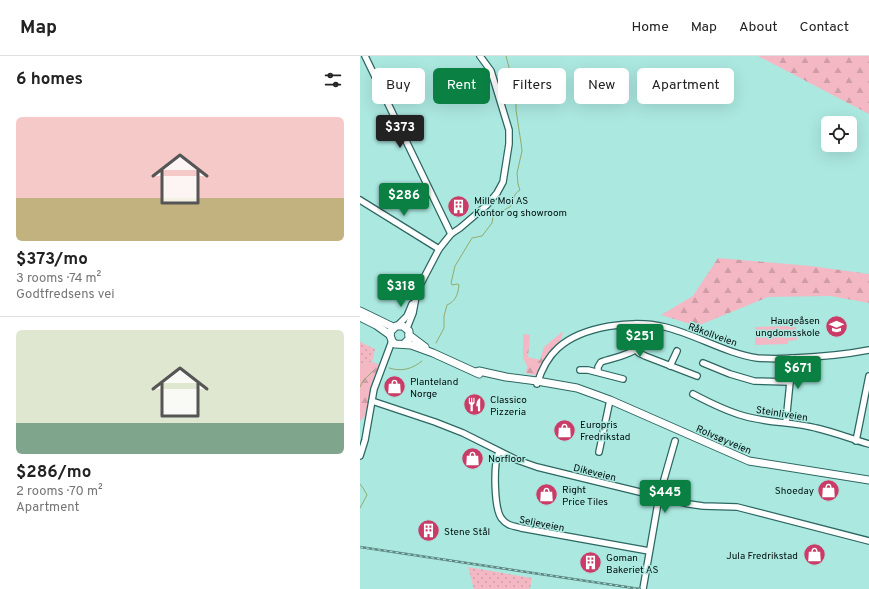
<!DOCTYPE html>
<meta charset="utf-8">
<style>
:root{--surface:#fff;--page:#f6f6f6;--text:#222;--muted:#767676;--line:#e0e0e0;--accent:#0b8043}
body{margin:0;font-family:Overpass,sans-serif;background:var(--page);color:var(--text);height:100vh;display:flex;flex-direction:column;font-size:15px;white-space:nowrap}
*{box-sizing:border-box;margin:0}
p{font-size:13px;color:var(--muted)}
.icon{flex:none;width:22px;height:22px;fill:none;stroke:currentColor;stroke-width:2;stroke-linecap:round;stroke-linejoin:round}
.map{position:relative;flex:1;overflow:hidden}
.drawer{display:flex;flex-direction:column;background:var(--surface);width:360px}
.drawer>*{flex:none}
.banner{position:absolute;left:12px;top:12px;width:380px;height:36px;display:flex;gap:8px}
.fabs{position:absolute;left:461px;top:60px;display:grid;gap:8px}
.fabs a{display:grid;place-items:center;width:36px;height:36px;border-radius:6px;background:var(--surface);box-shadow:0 4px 16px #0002;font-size:20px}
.price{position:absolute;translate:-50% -34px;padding:0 9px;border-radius:4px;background:var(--accent);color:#fff;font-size:13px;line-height:26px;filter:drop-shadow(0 1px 2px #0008)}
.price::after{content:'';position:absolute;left:50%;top:24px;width:12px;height:9px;margin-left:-6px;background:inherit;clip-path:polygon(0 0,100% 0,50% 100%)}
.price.current{background:#222;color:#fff}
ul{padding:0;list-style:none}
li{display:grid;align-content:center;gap:8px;height:212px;padding:0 16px}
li+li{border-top:1px solid var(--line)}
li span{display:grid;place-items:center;height:124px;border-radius:6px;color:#555}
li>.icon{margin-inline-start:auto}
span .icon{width:72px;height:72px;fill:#fffc;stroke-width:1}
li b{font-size:17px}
h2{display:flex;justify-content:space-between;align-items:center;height:48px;padding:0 16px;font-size:17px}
.pill{padding:0 14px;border-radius:6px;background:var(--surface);box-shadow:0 4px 16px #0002;font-size:14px;line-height:36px}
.pill.current{background:var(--accent);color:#fff}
header{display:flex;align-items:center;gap:24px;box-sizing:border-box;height:56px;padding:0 20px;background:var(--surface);border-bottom:1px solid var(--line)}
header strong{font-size:19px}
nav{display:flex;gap:22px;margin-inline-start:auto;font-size:14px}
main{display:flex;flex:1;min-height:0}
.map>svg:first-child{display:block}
.grass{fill:url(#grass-dots)}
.forest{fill:url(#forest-firs)}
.garden{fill:#f3b8c3}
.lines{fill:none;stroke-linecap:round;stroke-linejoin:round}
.stream{stroke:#92aa6f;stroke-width:1}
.minor-casing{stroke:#2c6762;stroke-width:8}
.major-casing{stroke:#2c6762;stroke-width:9}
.minor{stroke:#fff;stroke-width:5.5}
.major{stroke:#fff;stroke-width:7}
.rail-casing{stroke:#5e8681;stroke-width:2.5}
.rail{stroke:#abe8e0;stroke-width:1;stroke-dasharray:3;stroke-linecap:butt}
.labels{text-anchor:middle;stroke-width:3;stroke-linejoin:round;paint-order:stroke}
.poi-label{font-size:10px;fill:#000f0d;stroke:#abe8e0;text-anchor:start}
.street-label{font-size:10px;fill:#000f0d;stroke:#abe8e0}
</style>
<header>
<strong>Map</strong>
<nav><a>Home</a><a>Map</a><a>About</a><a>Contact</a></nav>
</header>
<main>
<section class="drawer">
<h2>6 homes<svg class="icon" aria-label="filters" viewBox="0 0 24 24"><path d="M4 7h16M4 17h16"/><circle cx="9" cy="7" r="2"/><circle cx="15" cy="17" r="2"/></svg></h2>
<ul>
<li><span style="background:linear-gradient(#f6c9c9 65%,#c2b280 0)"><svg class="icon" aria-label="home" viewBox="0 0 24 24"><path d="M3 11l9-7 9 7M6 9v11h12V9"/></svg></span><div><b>$373/mo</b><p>3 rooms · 74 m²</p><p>Godtfredsens vei</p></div></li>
<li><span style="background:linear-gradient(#dfe7d0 75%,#7fa58c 0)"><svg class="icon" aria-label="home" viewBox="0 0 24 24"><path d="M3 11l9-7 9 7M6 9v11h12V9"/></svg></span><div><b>$286/mo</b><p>2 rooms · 70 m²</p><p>Apartment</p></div></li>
</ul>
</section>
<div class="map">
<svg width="509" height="533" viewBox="0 0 509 533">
<defs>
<pattern id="grass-dots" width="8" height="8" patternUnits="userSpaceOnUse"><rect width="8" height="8" fill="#f3b8c3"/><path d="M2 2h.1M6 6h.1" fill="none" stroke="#cf9da6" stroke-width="1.8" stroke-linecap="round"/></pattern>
<pattern id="forest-firs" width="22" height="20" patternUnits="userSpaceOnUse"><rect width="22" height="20" fill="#f3b8c3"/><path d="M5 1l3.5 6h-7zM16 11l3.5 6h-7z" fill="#cf9da6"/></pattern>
</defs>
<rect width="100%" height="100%" fill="#abe8e0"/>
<g class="grass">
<polygon points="0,286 15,293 12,306 4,308 0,312"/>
<polygon points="108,511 172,522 170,533 114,533"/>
</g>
<g class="forest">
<polygon points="398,0 509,0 509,58"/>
<polygon points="358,202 451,210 509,218 509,247 471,240 408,241 337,270 301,259 333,240"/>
<polygon points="202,276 203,277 199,288 190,295 177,320 166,317 167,310 163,302 163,278 170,279 168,301 180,304 184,291"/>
<polygon points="12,306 21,309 15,325 7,358 0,365 0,312 4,308"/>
</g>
<polygon class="garden" points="427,270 436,271 437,284 428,285 428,288 395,289 395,271"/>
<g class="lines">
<g class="stream">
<path d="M76,287L84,272V260L87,249C96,245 98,238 99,229L97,228L92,229L91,227L95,210L112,182L122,180L132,167L133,161L151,150C153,144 154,137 160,134L158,128L157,117L162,95L161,87L156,54V38L146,0"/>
<path d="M29,312C42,316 52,313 62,305"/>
<polyline points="0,331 3,325 14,314"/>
<polyline points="0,428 3,432 7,439 0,452"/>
</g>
<defs>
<g id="minor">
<polyline points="5,0 91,178"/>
<polyline points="0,144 79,193"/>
<polyline points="38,269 47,260 52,248"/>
<polyline points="47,272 53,257 57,235 79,193 91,178 100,172 127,149 137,137 143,126 149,88 149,74 131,15 120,0"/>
<polyline points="276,294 279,297 285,300 337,320"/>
<polyline points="343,307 370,318 394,325 430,326"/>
<polyline points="310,310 317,295"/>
<polyline points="220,314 228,314 263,323"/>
<path d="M238,316V311L241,306C266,298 284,298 290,269"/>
<path d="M177,328C181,315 188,301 198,292C222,270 274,263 305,271C337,279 365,297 397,302C410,303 421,303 434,302C459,301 484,299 509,294"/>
<path d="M333,338C350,347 366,355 384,360C408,367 433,366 456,372C474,376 491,383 509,388"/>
<polyline points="12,345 75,366 103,377 157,404 177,411 329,448 343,450 377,451 509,485"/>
<polyline points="426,366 430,326 432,321 432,302"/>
<polyline points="496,385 509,320"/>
<path d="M139,396C133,407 134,454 142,463C147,470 154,470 161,472L289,495"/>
<polyline points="239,396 250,344"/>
<polyline points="0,400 5,384 14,333 32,285"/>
<polyline points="283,533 299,441 315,385"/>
</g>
<g id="major">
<polyline points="0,255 33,271"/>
<polyline points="0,261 16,269 30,279"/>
<polyline points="49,279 65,291"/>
<polyline points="44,288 49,283 49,275 43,270 36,270 31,275 30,279 32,285 35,288 51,289 73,297 119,318"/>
<polyline points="116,316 119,315 146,321 177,325 217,332 250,344 389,405 509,424"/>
</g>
</defs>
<use href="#minor" class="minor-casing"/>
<use href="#major" class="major-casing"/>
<use href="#minor" class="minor"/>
<use href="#major" class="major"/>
<defs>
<polyline id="rail" points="0,491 280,533"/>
</defs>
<use href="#rail" class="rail-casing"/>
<use href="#rail" class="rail"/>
</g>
<defs>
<symbol id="building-disc" viewBox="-11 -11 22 22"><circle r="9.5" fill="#ca3c67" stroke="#abe8e0"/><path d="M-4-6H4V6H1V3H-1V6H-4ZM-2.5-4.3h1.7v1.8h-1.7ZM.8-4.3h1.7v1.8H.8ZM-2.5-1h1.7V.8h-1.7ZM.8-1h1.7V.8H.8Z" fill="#fff"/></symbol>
<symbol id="school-disc" viewBox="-11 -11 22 22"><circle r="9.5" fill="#ca3c67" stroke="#abe8e0"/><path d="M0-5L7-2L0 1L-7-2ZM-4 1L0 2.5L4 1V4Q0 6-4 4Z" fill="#fff"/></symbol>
<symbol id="shop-disc" viewBox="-11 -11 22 22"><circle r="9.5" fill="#ca3c67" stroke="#abe8e0"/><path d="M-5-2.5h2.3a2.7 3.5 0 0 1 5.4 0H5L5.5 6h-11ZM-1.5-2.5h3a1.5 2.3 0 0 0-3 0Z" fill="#fff"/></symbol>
<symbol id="restaurant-disc" viewBox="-11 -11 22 22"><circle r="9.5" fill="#ca3c67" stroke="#abe8e0"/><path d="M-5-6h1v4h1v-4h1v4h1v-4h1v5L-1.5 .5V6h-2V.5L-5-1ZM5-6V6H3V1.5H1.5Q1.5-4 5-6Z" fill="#fff"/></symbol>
</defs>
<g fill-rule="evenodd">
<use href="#building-disc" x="86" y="138" width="25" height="25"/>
<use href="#school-disc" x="464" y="258" width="25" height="25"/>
<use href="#shop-disc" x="22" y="318" width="25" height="25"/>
<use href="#restaurant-disc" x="102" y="336" width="25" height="25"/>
<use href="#shop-disc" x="192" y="362" width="25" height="25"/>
<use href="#shop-disc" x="100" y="390" width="25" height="25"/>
<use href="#shop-disc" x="456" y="422" width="25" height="25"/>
<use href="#shop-disc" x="174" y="426" width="25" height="25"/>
<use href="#building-disc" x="56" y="462" width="25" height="25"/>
<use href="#shop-disc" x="442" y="486" width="25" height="25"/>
<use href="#building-disc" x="218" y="494" width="25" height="25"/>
</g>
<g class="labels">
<g class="poi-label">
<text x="114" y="148">Mille Moi AS<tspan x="114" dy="12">Kontor og showroom</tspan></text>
<text x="460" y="268" text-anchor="end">Haugeåsen<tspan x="460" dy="12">ungdomsskole</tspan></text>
<text x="50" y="329">Planteland<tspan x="50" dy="12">Norge</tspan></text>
<text x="130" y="347">Classico<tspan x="130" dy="12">Pizzeria</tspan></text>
<text x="220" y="372">Europris<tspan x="220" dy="12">Fredrikstad</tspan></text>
<text x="128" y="406">Norfloor</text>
<text x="202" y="437">Right<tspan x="202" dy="12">Price Tiles</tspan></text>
<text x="454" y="438" text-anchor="end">Shoeday</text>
<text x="84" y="479">Stene Stål</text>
<text x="438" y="503" text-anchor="end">Jula Fredrikstad</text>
<text x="246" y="505">Goman<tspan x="246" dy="12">Bakeriet AS</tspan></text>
</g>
<g class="street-label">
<text transform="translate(353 278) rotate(20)" y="4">Råkollveien</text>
<text transform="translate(422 357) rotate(9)" y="4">Steinliveien</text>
<text transform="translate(364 383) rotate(23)" y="4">Rolvsøyveien</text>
<text transform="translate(235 416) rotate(14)" y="4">Dikeveien</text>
<text transform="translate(182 467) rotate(11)" y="4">Seljeveien</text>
</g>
</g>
</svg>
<div class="fabs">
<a><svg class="icon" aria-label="locate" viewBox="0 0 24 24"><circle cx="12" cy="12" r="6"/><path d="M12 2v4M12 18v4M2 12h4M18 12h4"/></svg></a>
</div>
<b class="price current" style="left:40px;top:93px">$373</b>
<b class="price" style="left:44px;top:161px">$286</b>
<b class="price" style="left:41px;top:252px">$318</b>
<b class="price" style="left:280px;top:302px">$251</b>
<b class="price" style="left:438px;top:334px">$671</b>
<b class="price" style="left:305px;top:458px">$445</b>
<div class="banner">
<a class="pill">Buy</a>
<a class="pill current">Rent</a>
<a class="pill">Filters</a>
<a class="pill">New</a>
<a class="pill">Apartment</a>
</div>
</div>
</main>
